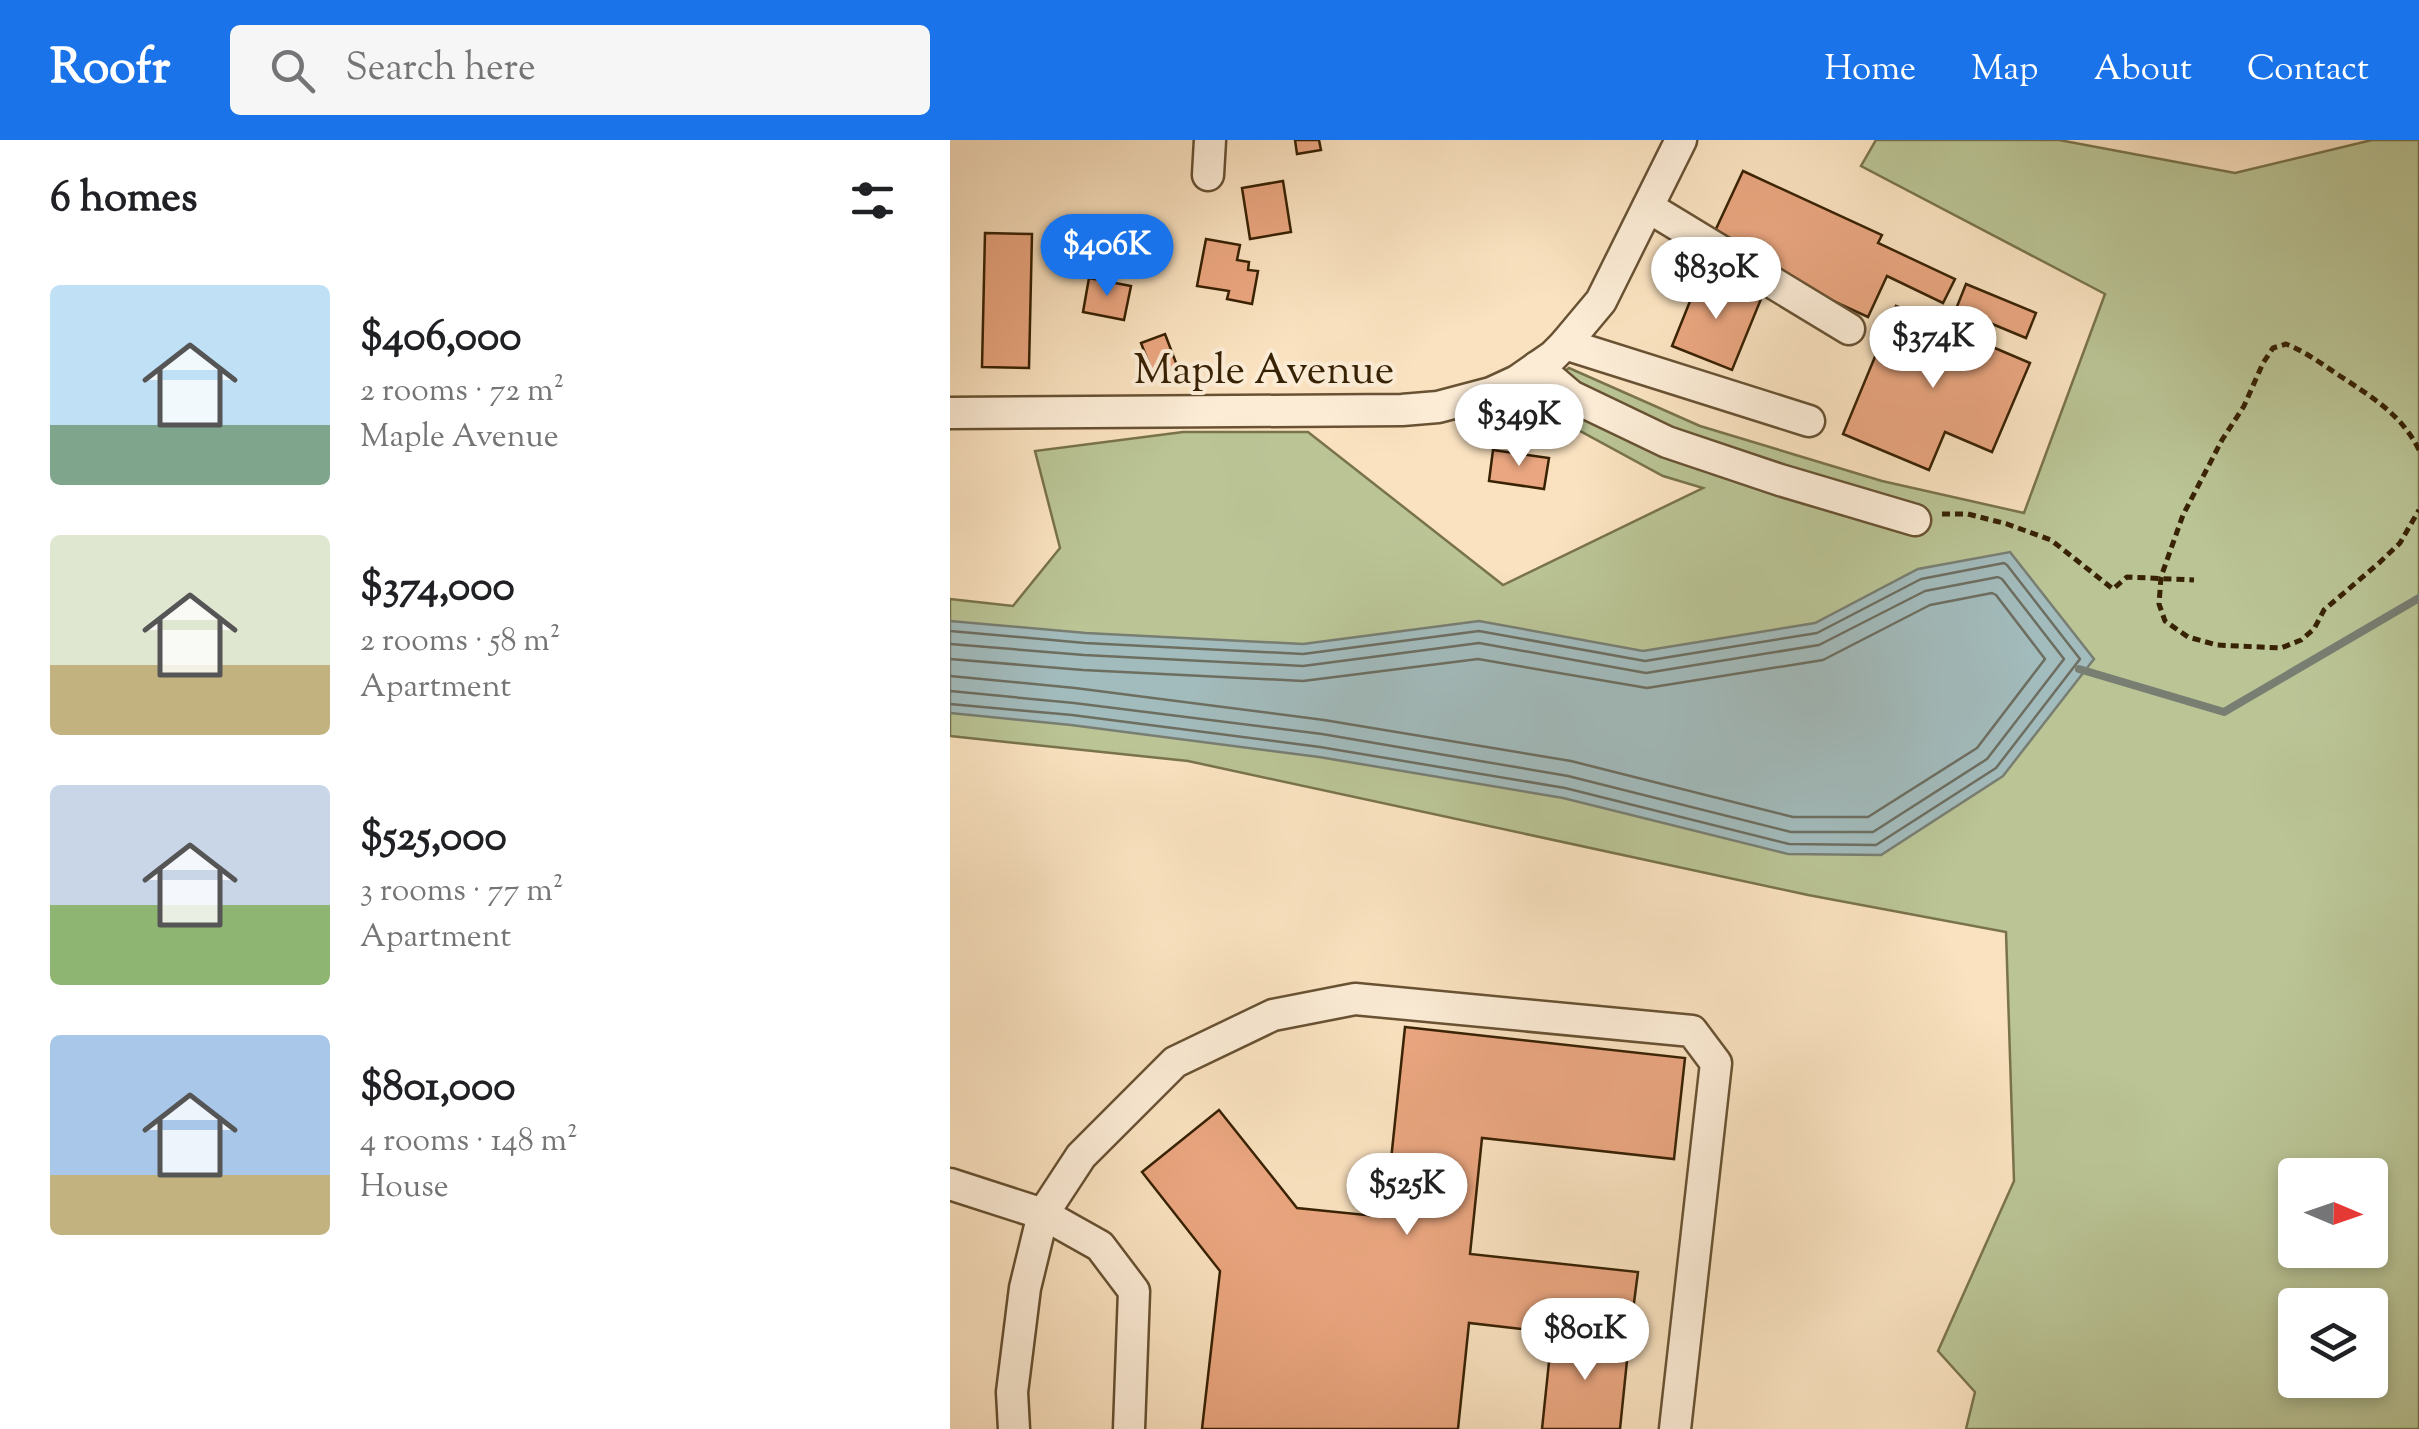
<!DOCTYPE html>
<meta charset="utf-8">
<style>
:root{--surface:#fff;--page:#f6f6f6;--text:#202124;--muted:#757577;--accent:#1a73e8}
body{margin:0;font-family:"Sorts Mill Goudy",serif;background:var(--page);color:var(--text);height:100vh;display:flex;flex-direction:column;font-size:38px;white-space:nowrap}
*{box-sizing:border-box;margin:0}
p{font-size:32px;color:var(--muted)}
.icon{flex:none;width:55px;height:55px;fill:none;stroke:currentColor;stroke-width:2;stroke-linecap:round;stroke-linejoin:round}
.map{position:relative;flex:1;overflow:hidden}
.sheet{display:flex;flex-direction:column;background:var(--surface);width:950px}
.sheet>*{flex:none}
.needle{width:65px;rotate:92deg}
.tools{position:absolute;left:1328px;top:1018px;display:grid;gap:20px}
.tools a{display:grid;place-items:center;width:110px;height:110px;border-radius:10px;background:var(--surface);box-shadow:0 5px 15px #0003;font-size:50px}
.price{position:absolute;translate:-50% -85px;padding:0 22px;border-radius:35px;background:#fff;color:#222;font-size:32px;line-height:65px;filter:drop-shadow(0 2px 5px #0008)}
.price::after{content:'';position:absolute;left:50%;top:60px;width:30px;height:22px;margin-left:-15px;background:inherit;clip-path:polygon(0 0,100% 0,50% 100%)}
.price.selected{background:var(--accent);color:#fff}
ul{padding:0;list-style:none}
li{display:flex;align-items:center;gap:30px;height:250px;padding:0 50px}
li span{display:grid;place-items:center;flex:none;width:280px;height:200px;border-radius:10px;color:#555}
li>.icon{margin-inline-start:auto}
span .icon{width:120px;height:120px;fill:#fffc;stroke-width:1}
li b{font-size:42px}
h2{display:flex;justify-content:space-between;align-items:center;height:120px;padding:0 50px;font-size:42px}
header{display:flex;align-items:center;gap:60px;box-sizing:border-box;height:140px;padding:0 50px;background:var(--accent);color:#fff}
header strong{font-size:48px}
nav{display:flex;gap:55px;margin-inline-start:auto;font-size:35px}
.search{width:700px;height:90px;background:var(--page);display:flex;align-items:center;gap:25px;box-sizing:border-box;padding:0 35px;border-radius:10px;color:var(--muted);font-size:38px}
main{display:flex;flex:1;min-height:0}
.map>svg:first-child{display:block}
.green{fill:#bac495;stroke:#79734c;stroke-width:2.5;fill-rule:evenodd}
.water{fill:#a2bbbc;stroke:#787e72;stroke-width:2.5}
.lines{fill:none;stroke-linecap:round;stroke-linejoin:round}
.shore{stroke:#6d6e60;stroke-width:2.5}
.stream{stroke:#787e72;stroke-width:8}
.building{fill:#eaa680;stroke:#382204;stroke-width:2.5}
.minor-casing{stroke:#685233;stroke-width:35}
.path{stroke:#382204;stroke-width:5;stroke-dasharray:8 5;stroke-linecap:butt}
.minor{stroke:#fcecd6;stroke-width:30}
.labels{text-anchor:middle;stroke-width:8;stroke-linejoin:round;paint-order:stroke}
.street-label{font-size:42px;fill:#382204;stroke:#fcecd6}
</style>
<header>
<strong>Roofr</strong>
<div class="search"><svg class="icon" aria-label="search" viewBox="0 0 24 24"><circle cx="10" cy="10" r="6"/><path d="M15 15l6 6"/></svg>Search here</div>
<nav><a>Home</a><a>Map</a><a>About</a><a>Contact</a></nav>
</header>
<main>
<section class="sheet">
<h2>6 homes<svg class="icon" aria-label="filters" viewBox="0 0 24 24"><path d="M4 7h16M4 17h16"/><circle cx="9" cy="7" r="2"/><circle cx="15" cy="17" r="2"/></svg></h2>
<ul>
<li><span style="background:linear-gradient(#bfe0f5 70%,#7fa58c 0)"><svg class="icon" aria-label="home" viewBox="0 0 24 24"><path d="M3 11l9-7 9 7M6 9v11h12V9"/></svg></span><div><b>$406,000</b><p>2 rooms · 72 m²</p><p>Maple Avenue</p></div></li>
<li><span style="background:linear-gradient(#dfe7d0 65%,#c2b280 0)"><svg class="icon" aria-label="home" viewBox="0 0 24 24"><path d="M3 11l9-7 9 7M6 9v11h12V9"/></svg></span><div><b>$374,000</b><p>2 rooms · 58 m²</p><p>Apartment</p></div></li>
<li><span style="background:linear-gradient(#c9d6e8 60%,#8fb573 0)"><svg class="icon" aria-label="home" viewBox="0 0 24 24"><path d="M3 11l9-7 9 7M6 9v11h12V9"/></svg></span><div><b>$525,000</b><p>3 rooms · 77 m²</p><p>Apartment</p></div></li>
<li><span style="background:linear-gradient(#a9c7e8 70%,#c2b280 0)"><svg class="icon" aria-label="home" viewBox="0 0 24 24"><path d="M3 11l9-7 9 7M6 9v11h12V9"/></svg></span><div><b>$801,000</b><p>4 rooms · 148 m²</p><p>House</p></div></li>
</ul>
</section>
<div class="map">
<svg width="1469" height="1289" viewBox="0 0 1469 1289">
<rect width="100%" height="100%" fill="#fae2c0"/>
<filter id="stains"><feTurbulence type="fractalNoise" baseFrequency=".002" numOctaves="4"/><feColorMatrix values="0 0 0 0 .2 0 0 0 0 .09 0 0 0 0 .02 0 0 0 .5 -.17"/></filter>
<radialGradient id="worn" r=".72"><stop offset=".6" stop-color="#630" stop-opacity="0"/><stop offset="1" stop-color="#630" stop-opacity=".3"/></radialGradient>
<path class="green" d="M926,0H1109L1285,33L1422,0H1469V1289H1016L1025,1252L988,1211L1064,1041L1056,792L858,755L238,621L0,596V459L63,466L110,408L85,311L233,292H358L553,445L753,348L713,336L573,260L619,228L750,286L932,341L1074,373L1155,154L911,26ZM1345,1035H1420V1110H1345ZM1345,1165H1420V1240H1345Z"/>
<polygon class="water" points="1060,412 1144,519 1053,636 931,715 838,714 613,658 369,617 121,585 0,573 0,481 136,493 353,504 529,481 693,511 865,483 968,429"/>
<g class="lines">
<g class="shore">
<polyline points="0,491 135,503 353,514 529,491 695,521 867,493 971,439 1054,423 1057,425 1130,519 1046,628 926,705 839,704 615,648 370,607 122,575 0,564"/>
<polyline points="0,504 134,515 353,526 529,503 696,533 869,505 975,451 1048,437 1052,439 1114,519 1037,619 923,692 841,692 618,636 372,594 124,563 0,551"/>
<polyline points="0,519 133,530 353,541 528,519 697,548 873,520 980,465 1042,453 1046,455 1095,519 1027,608 918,677 843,677 621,621 374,580 125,548 0,536"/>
</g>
<polyline class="stream" points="1129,529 1274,572 1469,458"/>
</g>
<g class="building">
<polygon points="345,0 369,0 371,10 347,14"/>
<polygon points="793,31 932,95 928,103 1005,139 993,163 937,136 918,177 759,104"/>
<polygon points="333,41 341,92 300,99 292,48"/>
<polygon points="35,93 82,94 79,228 32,227"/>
<polygon points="256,99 290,105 287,120 299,122 298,130 308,131 302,164 277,159 279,151 247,146"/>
<polygon points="751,134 811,159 782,230 722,206"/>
<polygon points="139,138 181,146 174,180 133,172"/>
<polygon points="1016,144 1086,173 1076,198 1006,169"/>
<polygon points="946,166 1080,223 1042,312 995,292 979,330 893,294"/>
<polygon points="215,194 228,228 204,237 191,203"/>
<polygon points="543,310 599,318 594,349 539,341"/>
<polygon points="455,887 735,918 724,1019 532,998 520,1114 688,1132 679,1201 519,1183 508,1289 252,1289 270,1131 192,1032 269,970 347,1068 435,1077"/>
<polygon points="602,1193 679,1201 670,1289 592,1289"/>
</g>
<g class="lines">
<defs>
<g id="minor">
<polyline points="258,35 260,0"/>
<polyline points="698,67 899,189"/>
<polyline points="615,204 859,281"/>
<polyline points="587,227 621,256 717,302 830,340 965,380"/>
<polyline points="0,273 452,270 488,267 541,253 567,241 603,216 615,204 651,161 731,0"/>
<polyline points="0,1044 93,1074 150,1106 184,1151 179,1289"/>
<polyline points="64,1289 62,1252 75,1148 93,1074 131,1016 225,922 323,875 405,859 742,891 766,923 725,1289"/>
</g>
</defs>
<use href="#minor" class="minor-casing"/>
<g class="path">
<path d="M1469,310C1452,275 1422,257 1390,236C1372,224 1356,212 1336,204L1323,208L1313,223L1294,266L1272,300L1233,375L1211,437L1209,464L1215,481L1238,497L1267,505L1331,508L1351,500L1364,489L1374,470L1429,423L1450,403L1469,370"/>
<polyline points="992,374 1018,374 1057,384 1101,400 1163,449 1177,437 1244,440"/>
</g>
<use href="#minor" class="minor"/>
</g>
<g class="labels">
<g class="street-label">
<text x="314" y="243">Maple Avenue</text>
</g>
</g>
<rect width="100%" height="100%" filter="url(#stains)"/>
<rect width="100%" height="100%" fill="url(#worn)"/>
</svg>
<div class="tools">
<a><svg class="needle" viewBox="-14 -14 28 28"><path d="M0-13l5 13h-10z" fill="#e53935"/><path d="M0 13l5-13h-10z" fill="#757577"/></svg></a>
<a><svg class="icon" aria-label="layers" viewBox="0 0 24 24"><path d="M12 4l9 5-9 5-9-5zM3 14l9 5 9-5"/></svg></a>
</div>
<b class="price selected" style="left:157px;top:159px">$406K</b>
<b class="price" style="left:766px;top:182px">$830K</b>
<b class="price" style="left:983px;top:251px">$374K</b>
<b class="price" style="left:569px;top:329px">$349K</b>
<b class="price" style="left:457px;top:1098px">$525K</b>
<b class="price" style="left:635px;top:1243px">$801K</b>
</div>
</main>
